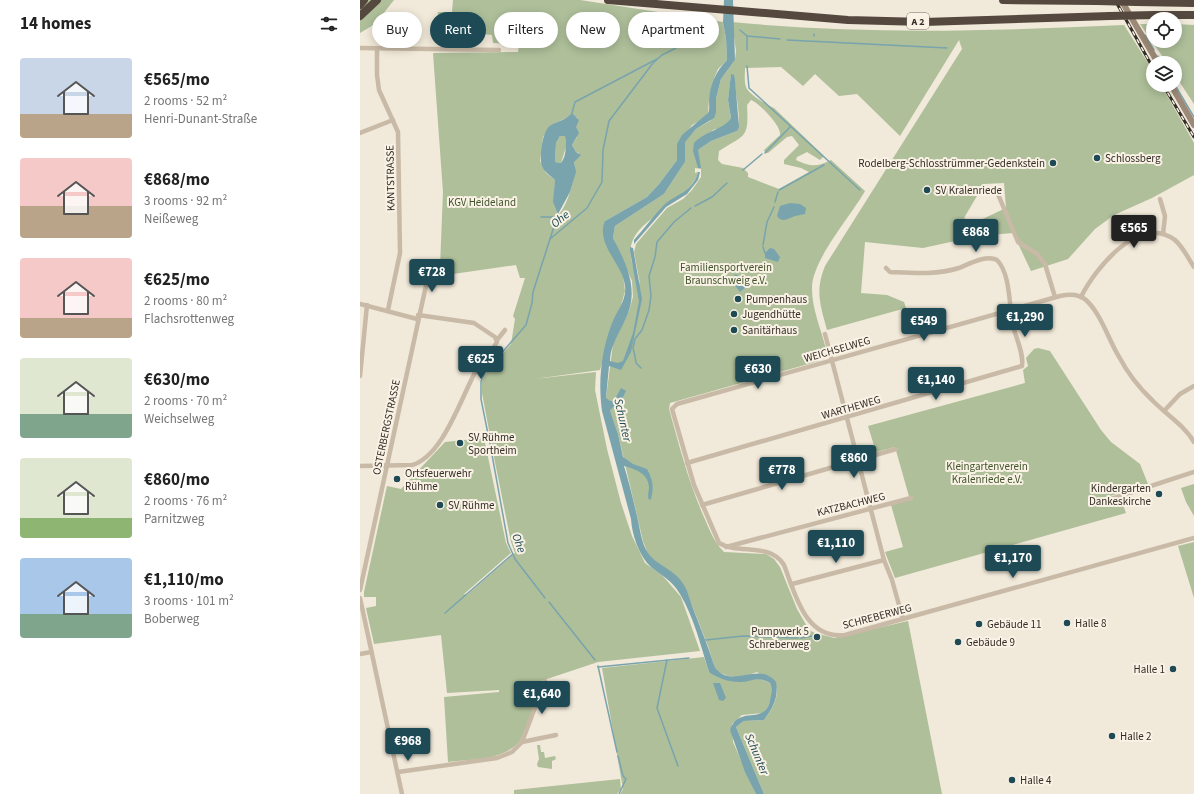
<!DOCTYPE html>
<meta charset="utf-8">
<style>
:root{--surface:#fff;--page:#f6f6f6;--text:#222;--muted:#767676;--accent:#1d4a55}
body{margin:0;font-family:"Source Sans 3",sans-serif;background:var(--page);color:var(--text);height:100vh;display:flex;flex-direction:column;font-size:15px;white-space:nowrap}
*{box-sizing:border-box;margin:0}
p{font-size:13px;color:var(--muted)}
.icon{flex:none;width:22px;height:22px;fill:none;stroke:currentColor;stroke-width:2;stroke-linecap:round;stroke-linejoin:round}
.map{position:relative;flex:1;overflow:hidden}
.panel{display:flex;flex-direction:column;background:var(--surface);width:360px}
.panel>*{flex:none}
.hud{position:absolute;left:12px;top:12px;width:380px;height:36px;display:flex;gap:8px}
.buttons{position:absolute;left:786px;top:12px;display:grid;gap:8px}
.buttons a{display:grid;place-items:center;width:36px;height:36px;border-radius:50%;background:var(--surface);box-shadow:0 2px 10px #0003;font-size:20px}
.price{position:absolute;translate:-50% -34px;padding:0 9px;border-radius:4px;background:var(--accent);color:#fff;font-size:13px;line-height:26px;filter:drop-shadow(0 1px 2px #0008)}
.price::after{content:'';position:absolute;left:50%;top:24px;width:12px;height:9px;margin-left:-6px;background:inherit;clip-path:polygon(0 0,100% 0,50% 100%)}
.price.active{background:#222;color:#fff}
ul{padding:0;list-style:none}
li{display:flex;align-items:center;gap:12px;height:100px;padding:0 20px}
li span{display:grid;place-items:center;flex:none;width:112px;height:80px;border-radius:4px;color:#555}
li>.icon{margin-inline-start:auto}
span .icon{width:48px;height:48px;fill:#fffc;stroke-width:1}
li b{font-size:17px}
h2{display:flex;justify-content:space-between;align-items:center;height:48px;padding:0 20px;font-size:17px}
.chip{padding:0 14px;border-radius:18px;background:var(--surface);box-shadow:0 2px 10px #0003;font-size:14px;line-height:36px}
.chip.active{background:var(--accent);color:#fff}
main{display:flex;flex:1;min-height:0}
.map>svg:first-child{display:block}
.green{fill:#aebf9a;fill-rule:evenodd}
.water{fill:#79a4ad;fill-rule:evenodd}
.lines{fill:none;stroke-linecap:round;stroke-linejoin:round}
.stream{stroke:#79a4ad;stroke-width:1.5}
.street{stroke:#c8baa6;stroke-width:4.5}
.secondary{stroke:#9c8977;stroke-width:6}
.highway{stroke:#55483e;stroke-width:8}
.rail-casing{stroke:#342d27;stroke-width:3}
.rail{stroke:#f9f2e5;stroke-width:1.5;stroke-dasharray:4.5;stroke-linecap:butt}
.highway-bridge{stroke:#55483e;stroke-width:8}
.poi-dot{fill:#1d4a55;stroke:#f9f2e5;stroke-width:1.5}
.labels{text-anchor:middle;stroke-width:4;stroke-linejoin:round;paint-order:stroke}
.shield{fill:#f9f2e5;stroke:#6f6860;stroke-width:1}
.shield-label{font-size:10px;font-weight:bold;fill:#342d27}
.poi-label{font-size:11px;fill:#342d27;stroke:#f9f2e5;text-anchor:start}
.street-label{font-size:11px;fill:#342d27;stroke:#f9f2e5}
.park-label{font-size:11px;fill:#3f522b;stroke:#f9f2e5}
.water-label{font-size:12px;font-style:italic;fill:#1d4a55;stroke:#f9f2e5}
</style>
<main>
<section class="panel">
<h2>14 homes<svg class="icon" aria-label="filters" viewBox="0 0 24 24"><path d="M4 7h16M4 17h16"/><circle cx="9" cy="7" r="2"/><circle cx="15" cy="17" r="2"/></svg></h2>
<ul>
<li><span style="background:linear-gradient(#c9d6e8 70%,#b9a48a 0)"><svg class="icon" aria-label="home" viewBox="0 0 24 24"><path d="M3 11l9-7 9 7M6 9v11h12V9"/></svg></span><div><b>€565/mo</b><p>2 rooms · 52 m²</p><p>Henri-Dunant-Straße</p></div></li>
<li><span style="background:linear-gradient(#f6c9c9 60%,#b9a48a 0)"><svg class="icon" aria-label="home" viewBox="0 0 24 24"><path d="M3 11l9-7 9 7M6 9v11h12V9"/></svg></span><div><b>€868/mo</b><p>3 rooms · 92 m²</p><p>Neißeweg</p></div></li>
<li><span style="background:linear-gradient(#f6c9c9 75%,#b9a48a 0)"><svg class="icon" aria-label="home" viewBox="0 0 24 24"><path d="M3 11l9-7 9 7M6 9v11h12V9"/></svg></span><div><b>€625/mo</b><p>2 rooms · 80 m²</p><p>Flachsrottenweg</p></div></li>
<li><span style="background:linear-gradient(#dfe7d0 70%,#7fa58c 0)"><svg class="icon" aria-label="home" viewBox="0 0 24 24"><path d="M3 11l9-7 9 7M6 9v11h12V9"/></svg></span><div><b>€630/mo</b><p>2 rooms · 70 m²</p><p>Weichselweg</p></div></li>
<li><span style="background:linear-gradient(#dfe7d0 75%,#8fb573 0)"><svg class="icon" aria-label="home" viewBox="0 0 24 24"><path d="M3 11l9-7 9 7M6 9v11h12V9"/></svg></span><div><b>€860/mo</b><p>2 rooms · 76 m²</p><p>Parnitzweg</p></div></li>
<li><span style="background:linear-gradient(#a9c7e8 70%,#7fa58c 0)"><svg class="icon" aria-label="home" viewBox="0 0 24 24"><path d="M3 11l9-7 9 7M6 9v11h12V9"/></svg></span><div><b>€1,110/mo</b><p>3 rooms · 101 m²</p><p>Boberweg</p></div></li>
</ul>
</section>
<div class="map">
<svg width="834" height="794" viewBox="0 0 834 794">
<rect width="100%" height="100%" fill="#f1e9d9"/>
<g class="green">
<polygon points="0,0 34,0 15,24 0,33"/>
<path d="M93,0H220L363,22L366,38L367,60L358,69L355,76L349,99L348,113L343,119L332,125L317,148V160L299,184L287,197L245,221L256,261L263,275L265,291L260,309L253,321L240,370L174,379L236,372L235,390L247,449L261,503L272,536L285,563L302,575L321,597L340,651L238,662L181,681L180,693L160,741C143,761 112,759 88,762L84,697L139,692V690L87,693L81,635L14,644L6,608L16,606V597H4V592L27,486L41,489L85,442L124,438L146,543L151,553L104,594L107,595L155,553L151,542L135,462L122,393V381L127,372L151,344L155,319L153,316L165,278H160L156,265L86,275L85,267H80L83,192L73,53L158,52L159,44L133,43L132,35L114,33L113,42L75,40L78,12H92ZM210,116L218,118L215,127L217,137L212,145L216,152L219,153L214,162C217,173 208,205 199,214C192,203 195,192 195,180L186,173L180,161L183,137L191,125Z"/>
<path d="M372,22C503,35 633,31 764,25L793,71V85H801L834,143V175L792,198L754,215L735,229L708,259L671,271L653,233L618,236L563,248L505,242L501,293L527,295L544,302L546,308L467,330C460,304 455,291 465,266L602,49L599,40L540,136L497,94L479,96L455,74L443,86L421,67L385,68C385,74 384,81 386,87C388,94 407,105 414,108L464,156L460,160L447,152L437,157L436,160C451,167 457,167 471,160L505,191C491,216 451,261 452,289C452,309 461,329 466,349L456,352L459,361L310,403L309,409C319,445 328,480 343,515C349,528 353,541 364,552L406,554L414,559L420,567L437,609L449,630L455,633L474,638L548,621L582,794H404L376,727L384,721L404,720C411,711 418,700 417,688L397,672L380,678L368,676L358,672L355,668L348,646L326,590L288,554L283,541L258,434L246,398L253,344L269,311L273,297L272,281L253,238L255,226L304,194L325,162L324,142L336,129L350,121L356,113V99L361,79L375,60L376,51ZM371,75L375,80C375,97 382,114 377,131L351,141L338,150L353,130L363,127L369,122L371,118L368,100ZM391,100C398,102 422,126 420,135L404,150L405,153H408L427,137L432,136L439,145L424,160V164L441,168L449,172L419,189L388,177V173L383,168L362,164L358,160L359,151C385,134 389,139 387,105ZM335,168L341,169V177L332,190L323,199L307,208L276,244L274,252L280,284C266,253 265,238 294,217C299,213 301,207 307,204C320,196 334,188 338,172L335,173ZM644,183L646,208L614,223L604,218L624,184Z"/>
<polygon points="780,24 793,24 793,41 815,41 815,24 834,25 834,104 815,75 815,63 807,63"/>
<polygon points="200,136 205,136 206,147 201,163 195,162 196,143"/>
<polygon points="678,348 690,351 741,430 751,442 780,464 788,484 741,499 744,507 762,502 766,513 535,578 525,552 543,547 531,505 550,500 535,447 516,452 508,426 665,383 663,370 668,366 666,358 674,349"/>
<polygon points="834,484 834,516 826,502 821,488"/>
<polygon points="834,542 834,598 818,546"/>
<path d="M344,657L349,672L381,682L398,678L410,683C414,693 411,705 403,713L382,715L372,724L373,742L396,794H260L263,789L242,668Z"/>
<polygon points="177,745 180,745 181,752 184,752 185,758 195,756 196,759 192,761 192,769 178,767 177,764 179,759"/>
<polygon points="260,779 261,789 257,794 154,794 154,790"/>
</g>
<g class="water">
<path d="M364,0H373L375,60L361,79L356,99V113L354,118L336,129L325,142V162L304,194L255,226L253,238C267,265 280,291 265,320C259,334 250,346 250,361L258,363L263,361L273,333L279,301L270,251V247L273,248L282,299L271,352L261,370L249,366L246,398L250,401H254L261,388L266,391L261,401L250,410L258,434L263,457L273,464L287,469C293,480 294,487 291,499L289,500C287,495 289,492 289,487C288,473 275,469 264,466C269,482 273,499 277,516C280,528 281,543 288,553C298,567 319,570 327,591C334,613 344,635 351,656C353,661 354,667 357,670C375,688 398,661 416,682C419,697 413,708 404,720L384,721L376,727L404,794H396L385,772L370,730C379,704 404,726 410,701C411,694 413,690 410,683C395,675 393,682 379,682C369,682 357,678 349,672C341,647 334,617 320,594C312,580 302,576 291,567C279,556 272,535 271,519L242,411C238,381 241,352 252,323C256,312 267,300 265,286C263,264 235,244 245,221L287,197L299,184L317,160V144L322,135L348,113C350,109 349,105 349,100C350,85 356,71 367,60L366,38L363,22Z"/>
<path d="M371,74L374,75L375,80L379,127L377,131L351,141L338,150L341,168H338L333,151L334,143C345,131 365,129 371,118L368,100Z"/>
<path d="M212,113L219,120L216,127L219,133L212,145L216,152L221,155L214,162L216,172L210,192L198,214L193,202L195,180C190,175 185,173 182,166C179,158 182,130 191,125C198,121 206,120 212,113ZM200,136H205C206,145 207,155 201,163L195,162L196,143Z"/>
<path d="M338,172H340L338,180L327,194L306,207L274,244V240C284,229 294,215 305,204C318,193 333,192 338,172Z"/>
<path d="M430,203L440,204L446,208L445,214C442,215 438,215 435,216C428,218 423,224 417,216L420,206Z"/>
<polygon points="410,248 414,249 420,257 418,262 405,258 405,253"/>
<polygon points="376,274 386,287 380,292 370,279"/>
<polygon points="353,683 360,683 366,698 363,701 359,700"/>
</g>
<g class="lines">
<g class="stream">
<polyline points="311,20 311,25"/>
<polyline points="311,23 328,30 347,26"/>
<polyline points="380,30 387,36 420,39"/>
<polyline points="785,35 794,50"/>
<polyline points="387,36 387,50"/>
<polyline points="454,36 454,34"/>
<polyline points="427,40 587,48"/>
<polyline points="798,56 802,63"/>
<polyline points="387,66 389,88 500,190"/>
<polyline points="815,85 834,117"/>
<polyline points="212,113 215,102 297,59"/>
<polyline points="405,153 430,127"/>
<polyline points="383,170 402,154"/>
<polyline points="419,190 464,165"/>
<polyline points="415,202 418,192"/>
<polyline points="335,206 352,197 367,183"/>
<polyline points="181,217 196,217"/>
<polyline points="190,239 198,214"/>
<polyline points="403,245 407,222 414,207"/>
<polyline points="403,247 405,253"/>
<polyline points="275,356 273,348 275,339 282,330 289,310 291,296 289,276 295,257 297,242 314,222 331,208"/>
<polyline points="275,357 276,363 281,368"/>
<polyline points="128,434 121,399 121,381 126,371 166,325 172,303 173,292 190,239 227,208 242,182 243,150 249,121 293,63 302,55 316,48 312,34"/>
<polyline points="129,438 148,543 155,559 185,598"/>
<polyline points="189,602 235,660"/>
<polyline points="85,613 153,554"/>
<polyline points="441,638 452,636"/>
<polyline points="346,640 383,636 438,638"/>
<polyline points="307,660 297,708 318,766"/>
<polyline points="238,666 257,752"/>
<polyline points="238,667 329,658"/>
<polyline points="258,756 263,776 266,779 259,794"/>
</g>
<g class="street">
<polyline points="0,48 139,50"/>
<polyline points="17,48 17,75 19,90 38,132 40,253 28,310"/>
<polyline points="0,133 33,120"/>
<polyline points="635,187 658,242 677,254 685,264 695,297"/>
<polyline points="800,199 805,216 803,234"/>
<path d="M721,297C735,269 779,213 815,240C823,247 828,258 834,267"/>
<polyline points="0,304 57,319"/>
<polyline points="465,334 524,560 532,580 543,619"/>
<polyline points="137,340 145,330"/>
<polyline points="0,376 7,305"/>
<polyline points="804,411 820,394 834,386"/>
<path d="M834,442C824,425 807,415 793,401C779,388 767,372 758,355C748,338 741,314 726,300C719,294 709,294 700,296L317,404L312,409L334,485L359,543C379,555 410,542 424,565C435,593 445,640 485,635L834,538"/>
<path d="M327,463L662,366C664,354 656,338 653,326C649,308 651,274 637,260C627,254 609,264 599,268C576,275 553,273 530,272L526,268"/>
<path d="M0,466L52,465C84,456 102,394 118,367C124,358 132,351 137,342L135,337L114,323L58,315"/>
<polyline points="742,502 834,472"/>
<polyline points="342,505 536,449"/>
<polyline points="366,547 551,498"/>
<polyline points="432,584 524,560"/>
<polyline points="0,590 70,267"/>
<polyline points="0,598 42,794"/>
<polyline points="0,654 11,652"/>
<polyline points="162,742 185,681"/>
<polyline points="38,772 137,758 152,752 162,742 196,735"/>
</g>
<g class="secondary">
<polyline points="761,0 798,63"/>
<polyline points="811,85 834,125"/>
</g>
<g class="highway">
<polyline points="248,0 488,20 564,22 750,16"/>
<polyline points="643,0 737,1"/>
<polyline points="777,2 834,3"/>
<polyline points="0,5 4,0"/>
<polyline points="794,15 834,15"/>
<polyline points="0,16 17,0"/>
</g>
<defs>
<g id="rail">
<polyline points="755,0 793,68"/>
<polyline points="803,85 834,137"/>
</g>
</defs>
<use href="#rail" class="rail-casing"/>
<use href="#rail" class="rail"/>
<g class="highway-bridge">
<polyline points="737,1 777,2"/>
<polyline points="750,16 794,15"/>
</g>
</g>
<g class="poi-dot">
<circle cx="737" cy="158" r="4"/>
<circle cx="693" cy="163" r="4"/>
<circle cx="567" cy="190" r="4"/>
<circle cx="378" cy="299" r="4"/>
<circle cx="374" cy="314" r="4"/>
<circle cx="374" cy="330" r="4"/>
<circle cx="100" cy="443" r="4"/>
<circle cx="37" cy="479" r="4"/>
<circle cx="799" cy="494" r="4"/>
<circle cx="80" cy="505" r="4"/>
<circle cx="707" cy="623" r="4"/>
<circle cx="619" cy="624" r="4"/>
<circle cx="457" cy="637" r="4"/>
<circle cx="598" cy="642" r="4"/>
<circle cx="813" cy="669" r="4"/>
<circle cx="752" cy="736" r="4"/>
<circle cx="652" cy="780" r="4"/>
</g>
<g class="labels">
<rect class="shield" x="547" y="13" width="22" height="16" rx="3"/>
<g class="shield-label">
<text x="558" y="25">A 2</text>
</g>
<g class="poi-label">
<text x="745" y="162">Schlossberg</text>
<text x="685" y="167" text-anchor="end">Rodelberg-Schlosstrümmer-Gedenkstein</text>
<text x="575" y="194">SV Kralenriede</text>
<text x="386" y="303">Pumpenhaus</text>
<text x="382" y="318">Jugendhütte</text>
<text x="382" y="334">Sanitärhaus</text>
<text x="108" y="441">SV Rühme<tspan x="108" dy="13">Sportheim</tspan></text>
<text x="45" y="477">Ortsfeuerwehr<tspan x="45" dy="13">Rühme</tspan></text>
<text x="791" y="492" text-anchor="end">Kindergarten<tspan x="791" dy="13">Dankeskirche</tspan></text>
<text x="88" y="509">SV Rühme</text>
<text x="715" y="627">Halle 8</text>
<text x="627" y="628">Gebäude 11</text>
<text x="449" y="635" text-anchor="end">Pumpwerk 5<tspan x="449" dy="13">Schreberweg</tspan></text>
<text x="606" y="646">Gebäude 9</text>
<text x="805" y="673" text-anchor="end">Halle 1</text>
<text x="760" y="740">Halle 2</text>
<text x="660" y="784">Halle 4</text>
</g>
<g class="street-label">
<text transform="translate(30 178) rotate(-91)" y="4">KANTSTRASSE</text>
<text transform="translate(477 349) rotate(-16)" y="4">WEICHSELWEG</text>
<text transform="translate(491 407) rotate(-16)" y="4">WARTHEWEG</text>
<text transform="translate(26 427) rotate(-78)" y="4">OSTERBERGSTRASSE</text>
<text transform="translate(491 504) rotate(-14)" y="4">KATZBACHWEG</text>
<text transform="translate(517 616) rotate(-15)" y="4">SCHREBERWEG</text>
</g>
<g class="park-label">
<text x="122" y="206">KGV Heideland</text>
<text x="366" y="271">Familiensportverein<tspan x="366" dy="13">Braunschweig e.V.</tspan></text>
<text x="627" y="470">Kleingartenverein<tspan x="627" dy="13">Kralenriede e.V.</tspan></text>
</g>
<g class="water-label">
<text transform="translate(200 219) rotate(-40)" y="4">Ohe</text>
<text transform="translate(263 420) rotate(77)" y="4">Schunter</text>
<text transform="translate(159 543) rotate(70)" y="4">Ohe</text>
<text transform="translate(397 754) rotate(67)" y="4">Schunter</text>
</g>
</g>
</svg>
<div class="buttons">
<a><svg class="icon" aria-label="locate" viewBox="0 0 24 24"><circle cx="12" cy="12" r="6"/><path d="M12 2v4M12 18v4M2 12h4M18 12h4"/></svg></a>
<a><svg class="icon" aria-label="layers" viewBox="0 0 24 24"><path d="M12 4l9 5-9 5-9-5zM3 14l9 5 9-5"/></svg></a>
</div>
<b class="price active" style="left:774px;top:249px">€565</b>
<b class="price" style="left:616px;top:253px">€868</b>
<b class="price" style="left:72px;top:293px">€728</b>
<b class="price" style="left:665px;top:338px">€1,290</b>
<b class="price" style="left:564px;top:342px">€549</b>
<b class="price" style="left:121px;top:380px">€625</b>
<b class="price" style="left:398px;top:390px">€630</b>
<b class="price" style="left:576px;top:401px">€1,140</b>
<b class="price" style="left:494px;top:479px">€860</b>
<b class="price" style="left:422px;top:491px">€778</b>
<b class="price" style="left:476px;top:564px">€1,110</b>
<b class="price" style="left:653px;top:579px">€1,170</b>
<b class="price" style="left:182px;top:715px">€1,640</b>
<b class="price" style="left:48px;top:762px">€968</b>
<div class="hud">
<a class="chip">Buy</a>
<a class="chip active">Rent</a>
<a class="chip">Filters</a>
<a class="chip">New</a>
<a class="chip">Apartment</a>
</div>
</div>
</main>
